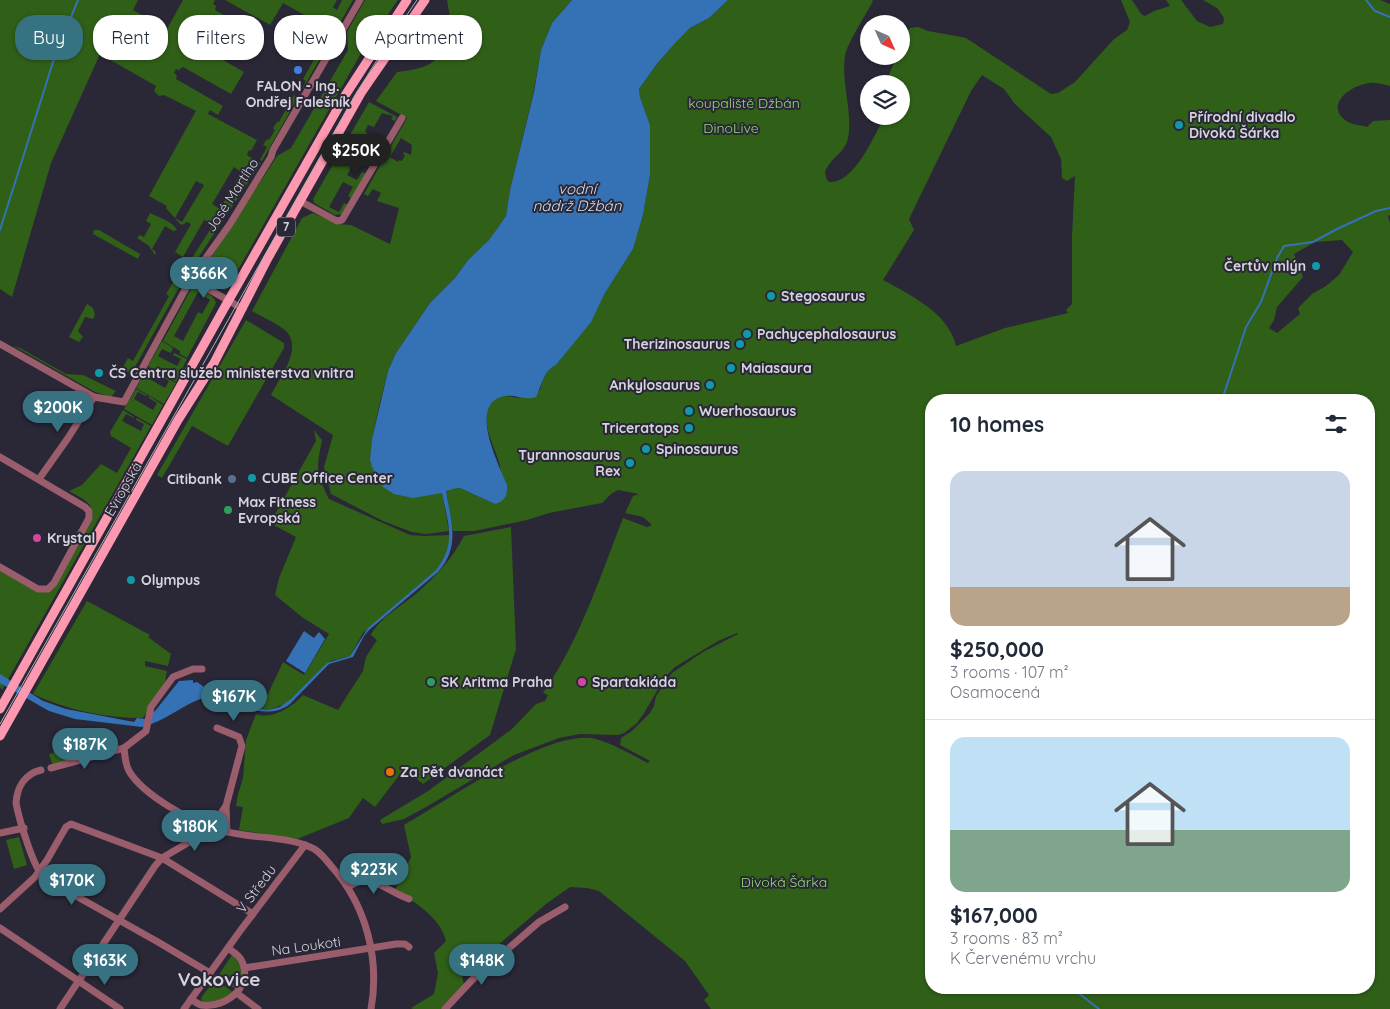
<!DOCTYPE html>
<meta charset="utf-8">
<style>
:root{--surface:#fff;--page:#f2f2f3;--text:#1f2937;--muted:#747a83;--line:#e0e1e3;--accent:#367281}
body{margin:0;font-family:Quicksand,sans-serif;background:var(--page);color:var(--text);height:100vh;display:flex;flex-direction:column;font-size:19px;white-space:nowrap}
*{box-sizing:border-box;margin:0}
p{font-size:16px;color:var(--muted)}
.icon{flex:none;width:28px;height:28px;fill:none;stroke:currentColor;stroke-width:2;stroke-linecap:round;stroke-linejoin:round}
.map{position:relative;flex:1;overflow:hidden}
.sheet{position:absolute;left:925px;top:394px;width:450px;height:600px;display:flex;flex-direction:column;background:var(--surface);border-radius:20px;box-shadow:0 1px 4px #0004}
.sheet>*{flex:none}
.top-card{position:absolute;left:15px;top:15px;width:475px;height:45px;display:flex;gap:10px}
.needle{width:32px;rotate:135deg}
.tools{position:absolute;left:860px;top:15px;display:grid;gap:10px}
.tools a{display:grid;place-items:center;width:50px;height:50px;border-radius:50%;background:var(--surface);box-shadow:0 1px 4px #0004;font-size:25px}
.price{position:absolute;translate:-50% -42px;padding:0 11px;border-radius:18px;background:var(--accent);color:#fff;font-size:16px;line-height:32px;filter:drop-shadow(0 1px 2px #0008)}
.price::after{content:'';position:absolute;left:50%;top:30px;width:15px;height:11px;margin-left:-8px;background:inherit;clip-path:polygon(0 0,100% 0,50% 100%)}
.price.selected{background:#222;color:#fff}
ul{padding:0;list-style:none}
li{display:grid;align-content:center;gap:10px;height:265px;padding:0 25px}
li+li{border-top:1px solid var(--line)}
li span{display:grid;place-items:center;height:155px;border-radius:15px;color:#555}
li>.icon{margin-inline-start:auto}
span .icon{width:90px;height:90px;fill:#fffc;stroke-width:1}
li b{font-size:21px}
h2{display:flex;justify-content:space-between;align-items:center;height:60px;padding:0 25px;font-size:21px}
.tag{padding:0 18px;border-radius:20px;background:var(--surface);box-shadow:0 1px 4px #0004;font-size:18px;line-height:45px}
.tag.selected{background:var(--accent);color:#fff}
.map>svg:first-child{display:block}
.green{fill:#305f18;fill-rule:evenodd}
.water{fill:#3472b5}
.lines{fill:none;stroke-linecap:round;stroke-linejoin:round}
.stream{stroke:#3472b5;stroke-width:2}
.minor{stroke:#9a5d6c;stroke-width:7}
.major{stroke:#fd98b1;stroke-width:9}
.tram{stroke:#b0adb8;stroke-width:1}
.shop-dot{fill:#3f7fe0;stroke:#2a2736;stroke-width:2}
.culture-dot{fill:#0f9aa8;stroke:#2a2736;stroke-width:2}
.service-dot{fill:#5c6f8a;stroke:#2a2736;stroke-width:2}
.leisure-dot{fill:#2e9e5b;stroke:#2a2736;stroke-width:2}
.hotel-dot{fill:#d1479c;stroke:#2a2736;stroke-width:2}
.food-dot{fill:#e8710a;stroke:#2a2736;stroke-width:2}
.labels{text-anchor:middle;stroke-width:4;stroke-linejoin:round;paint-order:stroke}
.shield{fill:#2a2736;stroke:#a29fab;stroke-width:1}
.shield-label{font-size:12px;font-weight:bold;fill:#d5d3dd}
.poi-label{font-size:14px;font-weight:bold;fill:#d5d3dd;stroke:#2a2736;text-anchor:start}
.park-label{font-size:14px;fill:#91d973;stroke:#2a2736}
.street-label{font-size:14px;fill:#d5d3dd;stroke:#2a2736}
.water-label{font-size:15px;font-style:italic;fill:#cfdff2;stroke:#2a2736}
.district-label{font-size:19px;font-weight:bold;fill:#d5d3dd;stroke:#2a2736}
</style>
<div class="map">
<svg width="1390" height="1009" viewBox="0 0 1390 1009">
<rect width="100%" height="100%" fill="#2a2736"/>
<g class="green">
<path d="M0,0H138L133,10L167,29L183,0H215L213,4L216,6L215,10L263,37L250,60L202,32L199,36L196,34L194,38L196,40L195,44L244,72L231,94L183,67L179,70L176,69L174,73L177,75L176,79L223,106L218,115L210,110L208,114L257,140L251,151L249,150L247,155L256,161V165L258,162L261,163L196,261H190L210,230L212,223L204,220L183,257L175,252L191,224L187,222L182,225L180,224L166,208L167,206L149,196L196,111L164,95L159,96L154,91L156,86L100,54L51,163L12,297L0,289ZM234,167L241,172L220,209L212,204ZM196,181L204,185L182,222L175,218Z"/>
<polygon points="225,0 337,0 333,7 337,10 342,0 353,0 262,161 260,160 267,147 263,145 267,139 269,140 275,130 273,128 277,122 279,122 294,95 297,97 299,95 306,81 303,79 331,30 283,3 270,25"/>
<polygon points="365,0 398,0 360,55 227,289 223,290 203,278 203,270 277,156 291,148 348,50 347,32"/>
<path d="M447,0H572L552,23L541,50L533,95L510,190L506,216L489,240L468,260L455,278L430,303L396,353L388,371L380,402L372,439L370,459L442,492L449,531L426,534L412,532L383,521L331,494L324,467L333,435L271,395C280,377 303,349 286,331C277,323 262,317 252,311L302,218L313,213L338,224L351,225L390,244L399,208L377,201L381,193L373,189L368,196L364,194L407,118L376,101L397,72C430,68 432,65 454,40ZM401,138L412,145L411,155L404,152L403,154L405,155L402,161L399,160L398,162L390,157Z"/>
<path d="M728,0H872L873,1C867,13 846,45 845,56C841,83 853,112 848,138C845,153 830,158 825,172L827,180L829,182C855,184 874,135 885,116H901V84H885L897,56H901L902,43L906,33L910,28L918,27L928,31L956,36L966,38L1051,94L1058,93L1075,82L1114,39L1127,30L1130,22L1121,0H1132L1142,15L1145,16L1154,11L1170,6L1166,0H1181L1197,21L1210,27L1223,24L1224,18L1217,8L1203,0H1380L1390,4V86C1384,85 1377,82 1371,83C1351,84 1322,106 1348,122C1353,125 1361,125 1367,127L1373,121L1390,120V215L1388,216L1390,223V1009H711L704,1000L709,995L685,961L599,891L587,888L570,887L546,904L462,976L464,985L446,1003L442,1009H413L411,1008L434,994L438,973L434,953L446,941C440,917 415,902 395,890L411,857L404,825C445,802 551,727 596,739C614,744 632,755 648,763L650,761L620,745L621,738L632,731L650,713L654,706L656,696L672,673L703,652L738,634L737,633L718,641L675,667L665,677L644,713L637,723L624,733L618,735L580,734L559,738L514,755L426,807L404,819L382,824L380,820L428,791L512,729L536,704L545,701L548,695L543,693C580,640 600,577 623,518L647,527L652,525L643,517L625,513L633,496L639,494L618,490L611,494L602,503L549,513L527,520L474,531H453L446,491L457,487L460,488L495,504C496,493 502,477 500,466C496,447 471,409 500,397C507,394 515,399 522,397C528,396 534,392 540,390C542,379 546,369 556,365L590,322L605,293L633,249L643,215L650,175V125L640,97L639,89L656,65L674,43L690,28L709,18ZM982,75L1004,89L1015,104L1051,137L1061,159L1062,178L1067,181L1075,176L1072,236V304L1066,310L1068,313L1005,328L956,346C949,313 910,295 883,280L914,230L909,219L971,91ZM1342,240L1353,252L1339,275L1326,286L1312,294L1298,308L1300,314L1277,333L1269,328L1274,320L1277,307L1303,277L1294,254L1315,242ZM931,400H1369V988H931Z"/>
<polygon points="369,102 397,117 395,121 391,119 393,116 382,113 374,127 368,125 365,131 367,133 362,142 378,151 371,164 368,162 370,156 361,150 356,159 353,158 350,164 352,166 347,175 357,180 362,172 366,174 352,199 348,196 353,187 343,182 329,207 339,212 344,203 348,205 343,214 335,215 314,203 313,199"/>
<path d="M150,213C159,218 171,220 177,230L173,231L165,226L152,249L156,252L155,255L149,246L137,238L140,235L144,237L151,224L146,221Z"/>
<polygon points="94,230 99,230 140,254 138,259 93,234"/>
<polygon points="177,276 182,282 131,374 122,369 128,358 133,361 168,298 169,296 166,294"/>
<path d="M194,288C202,289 214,295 216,303L187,358L180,354V351L163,341L191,289ZM198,292L210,300L202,314L198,312L183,341L174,336Z"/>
<polygon points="87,304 93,308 95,315 93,319 85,317 78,331 83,337 79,342 69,337"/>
<polygon points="246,320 284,343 284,348 228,446 192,426 162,478 157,475"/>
<polygon points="162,341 173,348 171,353 162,349 158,356 177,366 181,359 173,355 174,353 187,359 176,382 148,366"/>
<polygon points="12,346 20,348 66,374 83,375 116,391 111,397 95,392 19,349"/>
<polygon points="148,367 159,373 158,375 150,370 146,377 165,388 169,381 161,376 162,375 176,383 164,404 136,388"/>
<polygon points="136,389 147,395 146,396 138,392 134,399 153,410 157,403 149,398 149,396 163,405 152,425 124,409"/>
<path d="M123,410L134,417V418L126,414L122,421L141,431L144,424L136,420L137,418L151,426L2,690L0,687V570L37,592L49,591L56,585L92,519C96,503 81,498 69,491L82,485L101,464L117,473L131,448L111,436L110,432Z"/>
<path d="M314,430L322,440C316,470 316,472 329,499L410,535L424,536L450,535C449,549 445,558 436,570L363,633L350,656L331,661L286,704L268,710L233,700L211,691L203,686L209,685L233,695L257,699L268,694L283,662L304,675L329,634L302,617L275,595L279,578L296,537L270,523L316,441Z"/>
<path d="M511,527L516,649L490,735L423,784L404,769L375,807L363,798L349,818L297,839L239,830L243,807L236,806L238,794L243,778L246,740L256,714C272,720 292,707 303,695L338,710L363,671L366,657L377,640L371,635C378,619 404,604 417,593C436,576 452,559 464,536Z"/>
<path d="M87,601L150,635L148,637L171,654L168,666L145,661V666L167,671L165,682L143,718C105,718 67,710 33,694Z"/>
<polygon points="60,736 66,738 68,746 84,745 85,751 109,745 110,749 54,769 49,754 54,753 53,748 62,745"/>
<polygon points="19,837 27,865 14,869 6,840"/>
<path d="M232,955H234C243,968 243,976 237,990L218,976Z"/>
<polygon points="215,979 234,993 225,1002 202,1002 201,998"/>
</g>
<g class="water">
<path d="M572,0H728L709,18L690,28L675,43L656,65L639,89L640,97L650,125V175L643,215L633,249L605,293L591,322L556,365C543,371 542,385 536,397C524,401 513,393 501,397C469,407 499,465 507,485C508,495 505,501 495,504L460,488H457L446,491C451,522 461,546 438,572L369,630L364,636L353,657L329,664L290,704C266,723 231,701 204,696L203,698C182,705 164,722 142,727L75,719L49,711L0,683V674L43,701L66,709L134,722L137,718L145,719L155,711L179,681L193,680V683L197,682L211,692L256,708L268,710L280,707L291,699L327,663L350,656L368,628L436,570C457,543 448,524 442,493L413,498L394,494L383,487L372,467L370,459L372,439L388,371L396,353L430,303L455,278L468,260L489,240L506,216L510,190L534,92L541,50L552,23Z"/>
<polygon points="304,631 314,638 319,632 325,639 305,673 286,661"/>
</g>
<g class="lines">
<g class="stream">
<polyline points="1366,0 1375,11 1390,17"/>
<polyline points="0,230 54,59 78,0"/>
<polyline points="1222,400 1246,327 1261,302 1277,258 1284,246 1313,242 1337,229 1376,211 1390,208"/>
<polyline points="1072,988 1099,1009"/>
</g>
<g class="minor">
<polyline points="300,201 337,221 342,220 402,118"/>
<polyline points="191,279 243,309"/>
<polyline points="0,344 94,397 124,402 191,279 230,224 271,157 273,150 360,0"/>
<polyline points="0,457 85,507 89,511 89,518 54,583 48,589 38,589 0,567"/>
<polyline points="39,479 68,438 94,397"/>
<polyline points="217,728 239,737 242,746 226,806 227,832"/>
<path d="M124,748C125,756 125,764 129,771C143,795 193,823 220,830C248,839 283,835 310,847C319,850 326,860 332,867C366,905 380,959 371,1009"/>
<polyline points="51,768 124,748 146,731 151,707 173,677 193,669 202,669"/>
<path d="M41,770C25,774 17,787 16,803C19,819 33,867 44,878L158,942L210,973"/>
<polyline points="0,833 24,828"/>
<path d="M348,887C372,871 385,891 409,899"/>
<polyline points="0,909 35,877 47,860 66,827 71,824 162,858 253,914"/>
<polyline points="0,928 120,1009"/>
<polyline points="244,968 396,944 405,944 409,947"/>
<polyline points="238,994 258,1009"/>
<path d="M191,999C194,1001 198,1004 201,1005C228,1009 256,983 240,958C237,954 232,951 228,948"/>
<polyline points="60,1009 155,866 162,858 208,831 226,806"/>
<polyline points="184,1009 240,931 305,845"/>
<polyline points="445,1009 472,980 539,922 565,907"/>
</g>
<g class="major">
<polyline points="0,709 222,312 346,94 407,0"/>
<polyline points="0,736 178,420 214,363 268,258 361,93 425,0"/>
</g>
<polyline class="tram" points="0,724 354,97 387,44 417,0"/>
</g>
<circle class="shop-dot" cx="298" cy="70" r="5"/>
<g class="culture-dot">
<circle cx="1179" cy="125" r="5"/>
<circle cx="1316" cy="266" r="5"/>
<circle cx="771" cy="296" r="5"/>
<circle cx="747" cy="334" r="5"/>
<circle cx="740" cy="344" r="5"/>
<circle cx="731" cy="368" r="5"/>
<circle cx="99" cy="373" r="5"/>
<circle cx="710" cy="385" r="5"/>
<circle cx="689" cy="411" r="5"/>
<circle cx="689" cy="428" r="5"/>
<circle cx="646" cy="449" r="5"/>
<circle cx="630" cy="463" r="5"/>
<circle cx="252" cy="478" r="5"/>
<circle cx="131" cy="580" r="5"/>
</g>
<circle class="service-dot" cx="232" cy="479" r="5"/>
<g class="leisure-dot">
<circle cx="228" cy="510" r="5"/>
<circle cx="431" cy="682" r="5"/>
</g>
<g class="hotel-dot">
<circle cx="37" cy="538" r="5"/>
<circle cx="582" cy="682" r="5"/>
</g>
<circle class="food-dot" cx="390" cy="772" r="5"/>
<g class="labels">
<rect class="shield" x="277" y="217.5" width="18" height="19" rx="4"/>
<g class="shield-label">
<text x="286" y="231">7</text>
</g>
<g class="poi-label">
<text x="298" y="91" text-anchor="middle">FALON - Ing.<tspan x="298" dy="16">Ondřej Falešník</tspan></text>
<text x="1189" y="122">Přírodní divadlo<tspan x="1189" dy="16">Divoká Šárka</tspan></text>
<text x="1306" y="271" text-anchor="end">Čertův mlýn</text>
<text x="781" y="301">Stegosaurus</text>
<text x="757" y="339">Pachycephalosaurus</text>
<text x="730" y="349" text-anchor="end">Therizinosaurus</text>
<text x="741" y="373">Maiasaura</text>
<text x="109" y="378">ČS Centra služeb ministerstva vnitra</text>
<text x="700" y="390" text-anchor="end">Ankylosaurus</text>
<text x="699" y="416">Wuerhosaurus</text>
<text x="679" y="433" text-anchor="end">Triceratops</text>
<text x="656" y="454">Spinosaurus</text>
<text x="620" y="460" text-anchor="end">Tyrannosaurus<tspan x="620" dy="16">Rex</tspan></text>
<text x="262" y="483">CUBE Office Center</text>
<text x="222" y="484" text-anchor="end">Citibank</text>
<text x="238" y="507">Max Fitness<tspan x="238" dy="16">Evropská</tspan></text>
<text x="47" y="543">Krystal</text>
<text x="141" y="585">Olympus</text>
<text x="441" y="687">SK Aritma Praha</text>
<text x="592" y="687">Spartakiáda</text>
<text x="400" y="777">Za Pět dvanáct</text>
</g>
<g class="park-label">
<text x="744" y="108">koupaliště Džbán</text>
<text x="731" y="133">DinoLive</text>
<text x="784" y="887">Divoká Šárka</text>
</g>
<g class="street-label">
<text transform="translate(232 195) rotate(-57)" y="5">José Martího</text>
<text transform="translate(123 489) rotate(-60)" y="5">Evropská</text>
<text transform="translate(256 889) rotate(-53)" y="5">V Středu</text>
<text transform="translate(306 946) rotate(-8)" y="5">Na Loukoti</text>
</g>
<g class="water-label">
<text x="577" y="194">vodní<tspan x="577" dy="17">nádrž Džbán</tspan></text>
</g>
<g class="district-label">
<text x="219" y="986">Vokovice</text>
</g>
</g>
</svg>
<div class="tools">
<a><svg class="needle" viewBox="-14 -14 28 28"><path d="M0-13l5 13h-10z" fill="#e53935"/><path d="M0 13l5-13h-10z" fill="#747a83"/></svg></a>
<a><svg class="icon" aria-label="layers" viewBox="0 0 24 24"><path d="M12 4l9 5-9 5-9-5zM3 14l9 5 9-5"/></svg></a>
</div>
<b class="price selected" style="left:356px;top:176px">$250K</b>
<b class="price" style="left:204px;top:299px">$366K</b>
<b class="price" style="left:58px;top:433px">$200K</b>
<b class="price" style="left:234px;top:722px">$167K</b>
<b class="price" style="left:85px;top:770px">$187K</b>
<b class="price" style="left:195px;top:852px">$180K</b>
<b class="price" style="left:374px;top:895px">$223K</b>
<b class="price" style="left:72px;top:906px">$170K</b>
<b class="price" style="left:105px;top:986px">$163K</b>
<b class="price" style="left:482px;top:986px">$148K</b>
<div class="top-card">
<a class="tag selected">Buy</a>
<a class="tag">Rent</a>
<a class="tag">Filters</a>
<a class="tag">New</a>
<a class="tag">Apartment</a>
</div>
<section class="sheet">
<h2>10 homes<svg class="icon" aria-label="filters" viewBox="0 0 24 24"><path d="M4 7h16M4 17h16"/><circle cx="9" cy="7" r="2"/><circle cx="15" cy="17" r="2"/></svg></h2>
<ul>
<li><span style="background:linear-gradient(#c9d6e8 75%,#b9a48a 0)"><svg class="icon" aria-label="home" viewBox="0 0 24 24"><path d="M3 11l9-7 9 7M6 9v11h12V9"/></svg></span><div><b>$250,000</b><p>3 rooms · 107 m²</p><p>Osamocená</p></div></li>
<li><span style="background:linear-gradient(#bfe0f5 60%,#7fa58c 0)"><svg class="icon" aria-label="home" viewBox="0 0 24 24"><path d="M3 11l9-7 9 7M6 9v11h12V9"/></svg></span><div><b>$167,000</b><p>3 rooms · 83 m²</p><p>K Červenému vrchu</p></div></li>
</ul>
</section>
</div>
